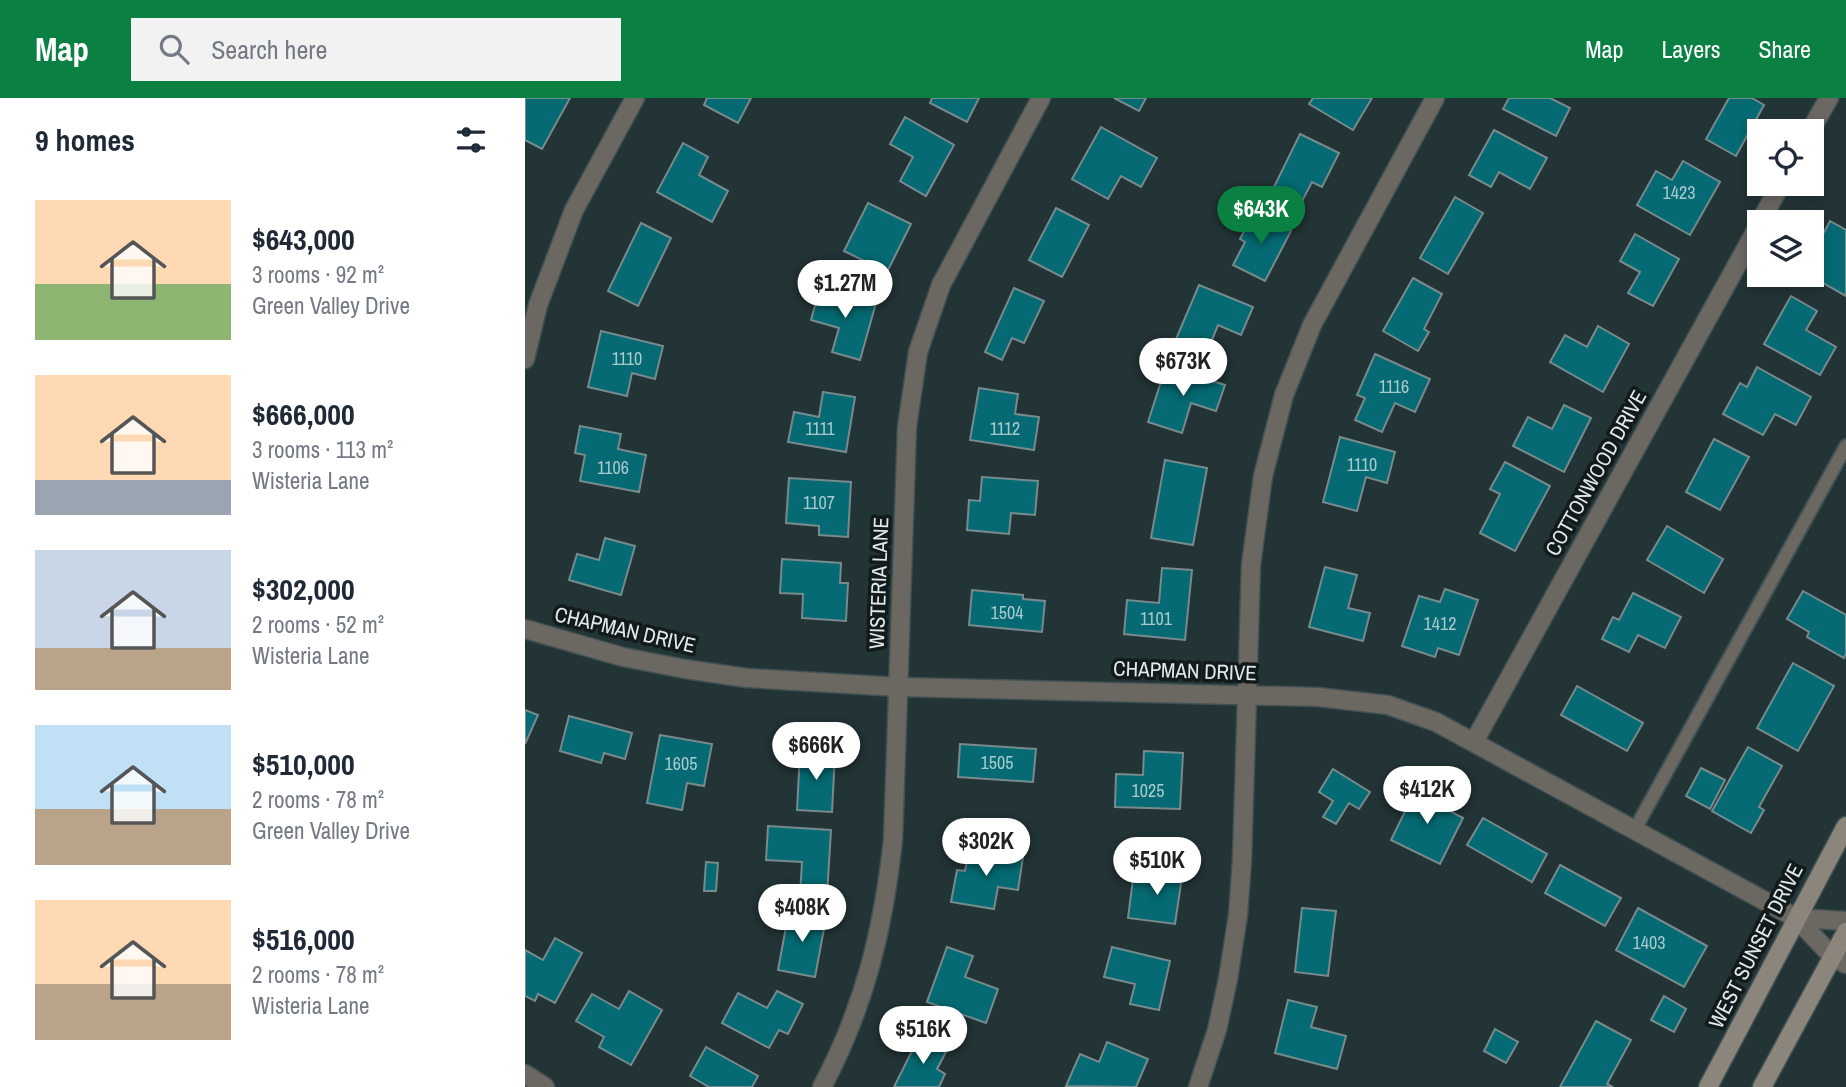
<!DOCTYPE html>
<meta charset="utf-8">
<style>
:root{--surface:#fff;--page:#f2f2f3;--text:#1f2937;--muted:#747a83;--accent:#0b8043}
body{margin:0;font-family:"Archivo Narrow",sans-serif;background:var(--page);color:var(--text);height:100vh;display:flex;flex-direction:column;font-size:26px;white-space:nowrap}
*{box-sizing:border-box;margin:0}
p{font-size:23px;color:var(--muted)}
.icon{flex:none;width:38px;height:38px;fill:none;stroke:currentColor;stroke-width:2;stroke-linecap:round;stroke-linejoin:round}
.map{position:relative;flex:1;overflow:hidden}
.drawer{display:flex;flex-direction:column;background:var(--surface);width:525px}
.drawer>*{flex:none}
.fabs{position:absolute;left:1222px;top:21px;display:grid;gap:14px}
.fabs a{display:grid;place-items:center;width:77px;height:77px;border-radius:0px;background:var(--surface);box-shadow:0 4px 10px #0003;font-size:35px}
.price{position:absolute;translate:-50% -60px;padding:0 16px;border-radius:24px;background:#fff;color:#222;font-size:23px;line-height:46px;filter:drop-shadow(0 2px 4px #0008)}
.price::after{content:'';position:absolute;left:50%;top:42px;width:21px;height:16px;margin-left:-10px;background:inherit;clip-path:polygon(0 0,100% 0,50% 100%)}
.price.selected{background:var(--accent);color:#fff}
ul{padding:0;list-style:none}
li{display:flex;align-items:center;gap:21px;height:175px;padding:0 35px}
li span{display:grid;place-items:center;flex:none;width:196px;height:140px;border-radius:0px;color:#555}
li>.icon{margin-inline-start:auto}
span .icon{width:84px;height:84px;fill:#fffc;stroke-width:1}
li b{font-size:30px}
h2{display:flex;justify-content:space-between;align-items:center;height:84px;padding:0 35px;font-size:30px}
header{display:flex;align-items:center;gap:42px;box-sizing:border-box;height:98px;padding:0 35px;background:var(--accent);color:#fff}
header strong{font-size:33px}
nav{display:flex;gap:38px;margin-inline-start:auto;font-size:24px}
.search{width:490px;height:63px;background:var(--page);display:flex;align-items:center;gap:18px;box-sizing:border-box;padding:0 24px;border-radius:0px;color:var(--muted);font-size:26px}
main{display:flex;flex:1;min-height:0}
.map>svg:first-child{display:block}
.building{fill:#056a73;stroke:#778a8c;stroke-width:2}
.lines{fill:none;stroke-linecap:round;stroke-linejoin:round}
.service-casing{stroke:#415153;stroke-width:16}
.minor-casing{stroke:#415153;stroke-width:21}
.secondary-casing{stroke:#415153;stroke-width:21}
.service{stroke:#6b6761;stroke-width:12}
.minor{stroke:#6b6761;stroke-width:18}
.secondary{stroke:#8c857c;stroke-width:18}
.labels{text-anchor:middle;stroke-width:7;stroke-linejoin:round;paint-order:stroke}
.number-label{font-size:18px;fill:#a8cacd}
.street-label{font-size:21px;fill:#dfeaeb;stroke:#131a1b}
</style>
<header>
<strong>Map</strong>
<div class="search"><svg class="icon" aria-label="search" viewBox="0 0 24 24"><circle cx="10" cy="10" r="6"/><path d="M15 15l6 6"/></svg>Search here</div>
<nav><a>Map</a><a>Layers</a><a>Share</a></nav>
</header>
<main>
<section class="drawer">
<h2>9 homes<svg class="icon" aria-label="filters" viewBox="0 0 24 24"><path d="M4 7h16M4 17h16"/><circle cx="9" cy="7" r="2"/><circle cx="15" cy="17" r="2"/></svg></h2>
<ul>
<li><span style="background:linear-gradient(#ffd9b3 60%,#8fb573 0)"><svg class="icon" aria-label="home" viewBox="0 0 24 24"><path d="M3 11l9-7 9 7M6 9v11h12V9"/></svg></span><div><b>$643,000</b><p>3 rooms · 92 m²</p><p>Green Valley Drive</p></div></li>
<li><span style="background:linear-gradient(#ffd9b3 75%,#9aa5b1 0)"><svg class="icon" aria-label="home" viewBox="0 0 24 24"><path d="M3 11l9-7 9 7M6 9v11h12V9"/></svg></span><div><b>$666,000</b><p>3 rooms · 113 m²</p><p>Wisteria Lane</p></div></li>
<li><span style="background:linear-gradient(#c9d6e8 70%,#b9a48a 0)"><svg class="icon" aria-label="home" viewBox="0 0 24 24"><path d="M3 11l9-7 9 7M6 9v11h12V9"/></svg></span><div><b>$302,000</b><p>2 rooms · 52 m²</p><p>Wisteria Lane</p></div></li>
<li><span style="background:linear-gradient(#bfe0f5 60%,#b9a48a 0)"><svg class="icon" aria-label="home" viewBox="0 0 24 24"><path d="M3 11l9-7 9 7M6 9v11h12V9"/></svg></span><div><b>$510,000</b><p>2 rooms · 78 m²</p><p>Green Valley Drive</p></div></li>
<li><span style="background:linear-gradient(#ffd9b3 60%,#b9a48a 0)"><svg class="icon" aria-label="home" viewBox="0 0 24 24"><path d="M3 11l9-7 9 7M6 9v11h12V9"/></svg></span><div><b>$516,000</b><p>2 rooms · 78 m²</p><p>Wisteria Lane</p></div></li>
</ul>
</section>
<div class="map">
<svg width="1321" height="989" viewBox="0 0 1321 989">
<rect width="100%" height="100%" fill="#233436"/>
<g class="building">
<polygon points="0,0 45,0 17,51 0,42"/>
<polygon points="182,0 226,0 213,25 179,7"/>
<polygon points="407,0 454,0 442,24 405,5"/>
<polygon points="589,0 621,0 614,13"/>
<polygon points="788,0 847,0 828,32 784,6"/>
<polygon points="984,0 1025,0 1045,10 1031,38 978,11"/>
<polygon points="1204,0 1227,0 1239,7 1211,58 1181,41"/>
<polygon points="380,19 429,47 401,98 375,83 388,59 365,46"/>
<polygon points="576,29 632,60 616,89 596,78 583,101 547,81"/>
<polygon points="969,32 1022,60 1005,91 974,74 966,89 944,77"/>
<polygon points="775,36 814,55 797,89 787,84 776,105 748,91"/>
<polygon points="158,45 183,59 174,77 203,93 187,124 132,94"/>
<polygon points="1158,63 1195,84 1165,137 1112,107 1131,73 1147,82"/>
<polygon points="930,99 958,115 923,176 895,160"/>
<polygon points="343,105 386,126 362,174 319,153"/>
<polygon points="531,110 564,127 537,179 504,162"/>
<polygon points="729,114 766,133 740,183 708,167 720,144 715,141"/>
<polygon points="1305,123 1321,132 1321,198 1284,177 1295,159 1288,155"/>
<polygon points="116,125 146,140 113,208 83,193"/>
<polygon points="1110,136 1154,161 1128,208 1103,195 1115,174 1095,163"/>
<polygon points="888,180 917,196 899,231 904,234 893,253 858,233"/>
<polygon points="674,187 728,209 716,237 693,227 682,254 651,241"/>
<polygon points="295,189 351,205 335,262 307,254 314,230 286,222"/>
<polygon points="489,190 519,203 499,245 487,240 477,262 460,254"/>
<polygon points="1266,198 1292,213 1281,232 1311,249 1295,277 1239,246"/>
<polygon points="1073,228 1104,246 1078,294 1025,264 1040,237 1062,249"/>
<polygon points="76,233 138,248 130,281 107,275 102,298 63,289"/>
<polygon points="850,256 905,281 890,314 870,305 857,334 830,322 840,300 832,297"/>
<polygon points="641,268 700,287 691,313 666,305 657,335 623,324"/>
<polygon points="1232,269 1286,299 1271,327 1250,316 1238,337 1198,316 1215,285 1222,289"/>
<polygon points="454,290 493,296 490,316 514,319 509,352 445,342"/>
<polygon points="298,294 330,299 321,354 263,344 269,314 294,319"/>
<polygon points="1039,307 1066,320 1039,374 988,348 1003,319 1027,331"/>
<polygon points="55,328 96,336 93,351 121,357 114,394 55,383 60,357 50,355"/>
<polygon points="815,339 870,354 862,385 841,379 832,413 798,404"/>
<polygon points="1189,341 1224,359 1195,412 1161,394"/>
<polygon points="640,362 682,370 668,447 626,440"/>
<polygon points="980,364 1025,388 990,453 955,435 975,396 965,391"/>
<polygon points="457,379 513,383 510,417 486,415 484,436 442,432 444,402 455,403"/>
<polygon points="264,380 326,384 323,439 294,437 294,428 261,425"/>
<polygon points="1142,428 1198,461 1179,495 1122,462"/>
<polygon points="80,440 110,448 96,497 44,482 52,456 74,462"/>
<polygon points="257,461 316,465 315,485 323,485 321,523 277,520 278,496 255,495"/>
<polygon points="800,469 832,477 823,510 845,515 838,543 784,529"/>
<polygon points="637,470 667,472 660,542 599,536 602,502 634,505"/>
<polygon points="920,491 953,502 934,557 913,550 910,559 877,548 894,498 915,504"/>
<polygon points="447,492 498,497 498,501 520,503 517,534 444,527"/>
<polygon points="1278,493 1321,517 1321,556 1319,560 1282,539 1284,534 1262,521"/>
<polygon points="1108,495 1156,519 1140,550 1113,537 1104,554 1077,541 1088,519 1094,522"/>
<polygon points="1268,565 1309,588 1273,653 1232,630"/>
<polygon points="1052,588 1118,625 1102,653 1036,617"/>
<polygon points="0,612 13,617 0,646"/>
<polygon points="44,618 107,635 100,661 79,655 76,665 35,653"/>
<polygon points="135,637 187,646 179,688 162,685 157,712 122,705"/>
<polygon points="435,646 511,651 508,684 433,679"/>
<polygon points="1223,649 1257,668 1234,709 1239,712 1226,735 1187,713"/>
<polygon points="619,653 658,655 655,711 590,709 591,676 618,677"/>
<polygon points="275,654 310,656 307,714 272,712"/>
<polygon points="1176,670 1200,682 1185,711 1161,698"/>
<polygon points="808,671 845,694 834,711 824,705 811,726 798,719 808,703 794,694"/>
<polygon points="892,689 922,704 919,710 938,720 915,766 866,742"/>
<polygon points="958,720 1022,756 1007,784 942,747"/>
<polygon points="243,728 306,732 302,798 275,797 277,764 241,762"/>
<polygon points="444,751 498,759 493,792 473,789 469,811 426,804 432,772 440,773"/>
<polygon points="181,764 193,765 191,793 179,793"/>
<polygon points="1035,767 1096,800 1080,828 1020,795"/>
<polygon points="629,768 658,772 650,826 603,820 608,781 628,783"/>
<polygon points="777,810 811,813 803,878 770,874"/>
<polygon points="1113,810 1182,848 1159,889 1091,852"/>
<polygon points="264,813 301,820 290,879 253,872"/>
<polygon points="30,840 57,855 30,905 13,896 10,903 0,898 0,852 18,862"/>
<polygon points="422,849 448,858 440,879 473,891 461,925 402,904"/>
<polygon points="587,849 645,863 634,912 605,906 610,886 579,879"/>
<polygon points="104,893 137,912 106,967 74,949 79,939 51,923 67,896 94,911"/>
<polygon points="252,893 278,906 263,936 254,932 244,950 197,925 213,895 242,910"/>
<polygon points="1139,898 1161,911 1149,934 1126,922"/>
<polygon points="763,902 792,909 786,929 821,938 812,971 750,955"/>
<polygon points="1071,923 1106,942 1082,986 1088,989 1035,989"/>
<polygon points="970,931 993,944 981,965 959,953"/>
<polygon points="394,939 422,952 412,971 420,976 414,989 369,989"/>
<polygon points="582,944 623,961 611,989 541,988 555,956 574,964"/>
<polygon points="181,949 233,978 227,989 184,989 165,978"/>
</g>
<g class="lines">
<defs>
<polyline id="service" points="1109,733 1321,348"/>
<g id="minor">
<polyline points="1285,33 1304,0"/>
<polyline points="1235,124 1256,86"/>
<polyline points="0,261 13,207 49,112 110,0"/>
<polyline points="0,531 98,559 160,571 222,580 374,589 793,599 863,607 911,624 1271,820 1308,859 1321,866"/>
<polyline points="949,644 1234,127"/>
<polyline points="1271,820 1321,823"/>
<polyline points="0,976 20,989"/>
<path d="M297,989C340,908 358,832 368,742L382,329L393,254L416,187L516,0"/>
<polyline points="673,989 692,932 703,881 713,817 717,762 726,467 738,378 759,297 787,227 910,0"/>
</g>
<g id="secondary">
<polyline points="1183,989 1321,728"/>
<polyline points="1237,989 1321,834"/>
</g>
</defs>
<use href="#service" class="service-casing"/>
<use href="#minor" class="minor-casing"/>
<use href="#secondary" class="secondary-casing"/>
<use href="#service" class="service"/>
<use href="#minor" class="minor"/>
<use href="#secondary" class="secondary"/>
</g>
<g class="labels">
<g class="number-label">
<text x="1154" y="101">1423</text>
<text x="102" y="267">1110</text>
<text x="869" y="295">1116</text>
<text x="295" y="337">1111</text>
<text x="480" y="337">1112</text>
<text x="837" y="373">1110</text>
<text x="88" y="376">1106</text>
<text x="294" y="411">1107</text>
<text x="482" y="521">1504</text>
<text x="631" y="527">1101</text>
<text x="915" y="532">1412</text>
<text x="472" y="671">1505</text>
<text x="156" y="672">1605</text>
<text x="623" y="699">1025</text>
<text x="1124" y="851">1403</text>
</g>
<g class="street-label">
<text transform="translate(1071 375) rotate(-61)" y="7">COTTONWOOD DRIVE</text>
<text transform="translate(354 485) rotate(-88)" y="7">WISTERIA LANE</text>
<text transform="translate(100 532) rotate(13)" y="7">CHAPMAN DRIVE</text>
<text transform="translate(660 573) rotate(2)" y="7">CHAPMAN DRIVE</text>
<text transform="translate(1231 848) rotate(-63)" y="7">WEST SUNSET DRIVE</text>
</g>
</g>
</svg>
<div class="fabs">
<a><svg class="icon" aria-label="locate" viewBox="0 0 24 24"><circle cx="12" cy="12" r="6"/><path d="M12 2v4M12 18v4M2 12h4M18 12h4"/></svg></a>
<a><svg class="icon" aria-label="layers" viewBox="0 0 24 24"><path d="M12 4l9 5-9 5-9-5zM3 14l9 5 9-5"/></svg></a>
</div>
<b class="price selected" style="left:736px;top:148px">$643K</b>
<b class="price" style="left:320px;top:222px">$1.27M</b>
<b class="price" style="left:658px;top:300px">$673K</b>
<b class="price" style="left:291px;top:684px">$666K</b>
<b class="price" style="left:902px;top:728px">$412K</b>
<b class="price" style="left:461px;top:780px">$302K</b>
<b class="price" style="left:632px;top:799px">$510K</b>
<b class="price" style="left:277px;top:846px">$408K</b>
<b class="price" style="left:398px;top:968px">$516K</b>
</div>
</main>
